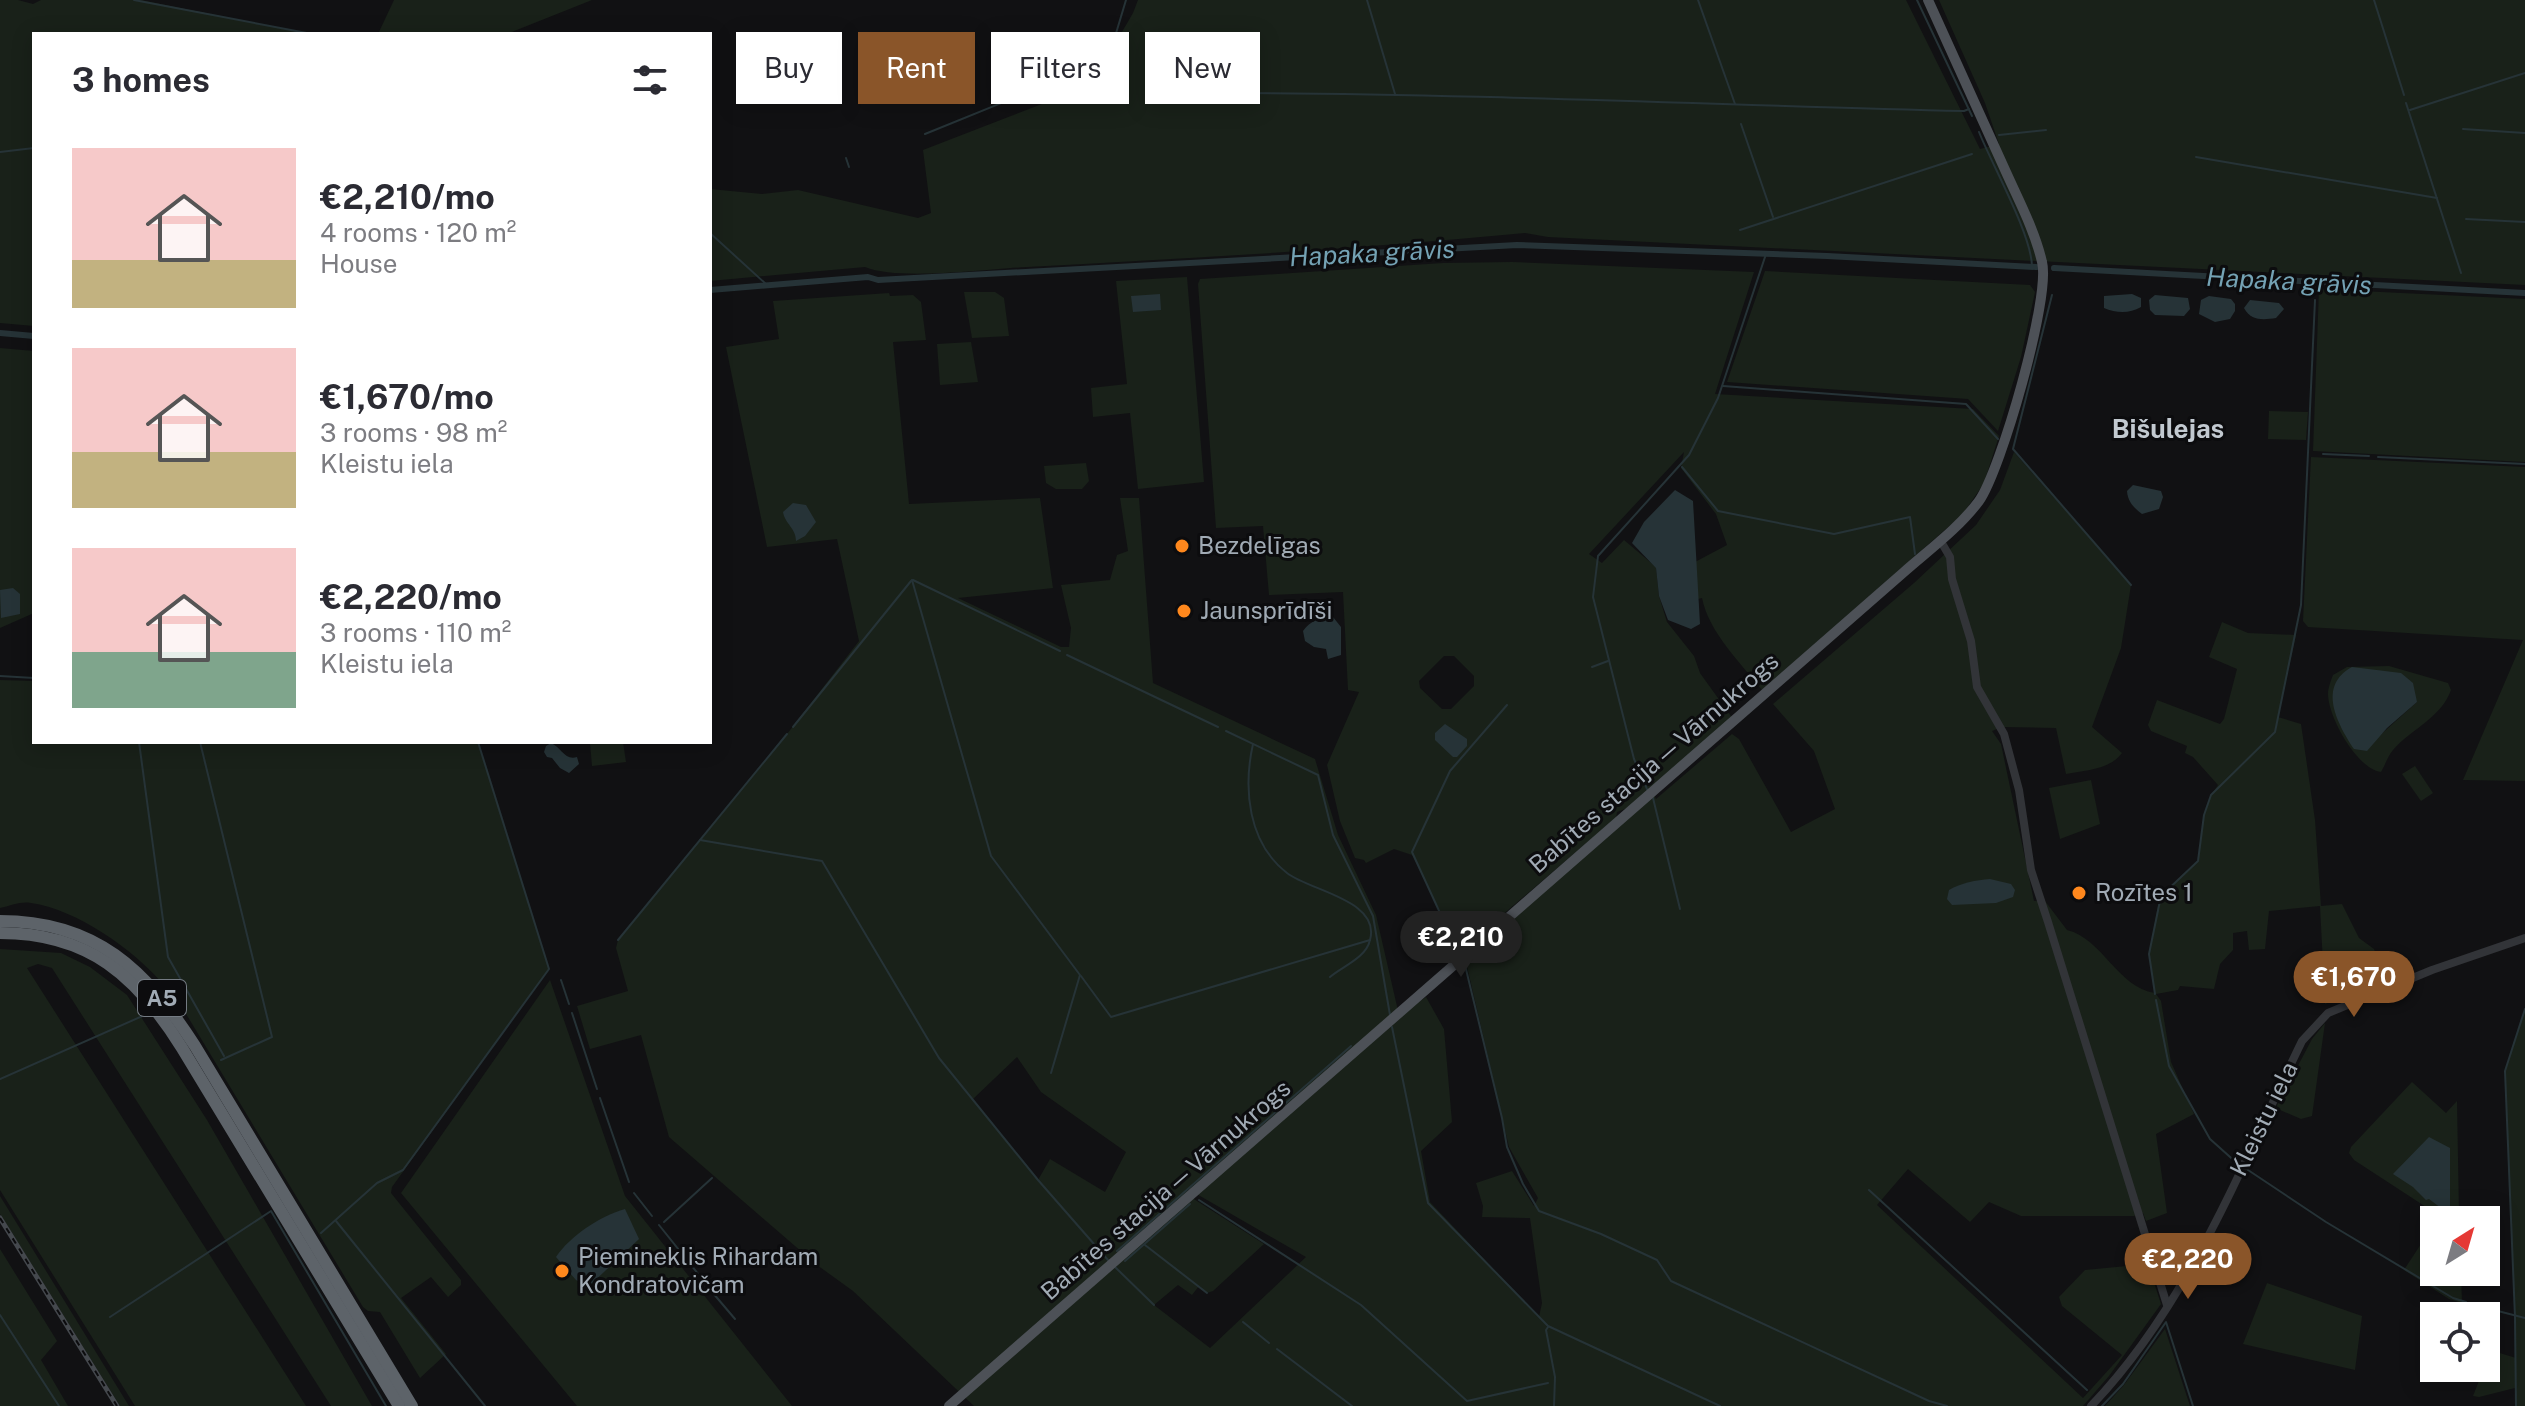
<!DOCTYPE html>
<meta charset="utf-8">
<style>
:root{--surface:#fff;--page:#f7f7f7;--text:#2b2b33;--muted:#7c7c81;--accent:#8a5529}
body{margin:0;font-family:"Public Sans",sans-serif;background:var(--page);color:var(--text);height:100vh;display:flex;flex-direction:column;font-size:30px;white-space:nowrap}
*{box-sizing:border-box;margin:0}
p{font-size:26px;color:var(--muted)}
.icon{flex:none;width:44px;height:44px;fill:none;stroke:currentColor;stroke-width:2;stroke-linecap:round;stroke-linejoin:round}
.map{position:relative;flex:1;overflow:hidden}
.side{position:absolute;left:32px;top:32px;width:680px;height:712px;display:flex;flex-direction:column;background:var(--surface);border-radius:0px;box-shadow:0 4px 20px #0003}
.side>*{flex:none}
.top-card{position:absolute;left:736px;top:32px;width:760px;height:72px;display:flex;gap:16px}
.needle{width:52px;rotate:37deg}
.controls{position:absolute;left:2420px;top:1206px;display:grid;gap:16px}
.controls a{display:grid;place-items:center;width:80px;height:80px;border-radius:0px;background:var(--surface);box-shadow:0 4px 20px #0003;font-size:40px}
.price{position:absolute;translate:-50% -68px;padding:0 18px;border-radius:28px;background:var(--accent);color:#fff;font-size:26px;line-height:52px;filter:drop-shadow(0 2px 4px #0008)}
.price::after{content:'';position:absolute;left:50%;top:48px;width:24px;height:18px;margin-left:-12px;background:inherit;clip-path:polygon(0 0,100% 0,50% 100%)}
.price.active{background:#222;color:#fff}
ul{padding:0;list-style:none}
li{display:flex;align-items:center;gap:24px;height:200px;padding:0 40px}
li span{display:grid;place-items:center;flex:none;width:224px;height:160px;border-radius:0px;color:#555}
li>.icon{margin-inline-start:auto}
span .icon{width:96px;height:96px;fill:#fffc;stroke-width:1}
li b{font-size:34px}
h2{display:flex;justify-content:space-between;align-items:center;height:96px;padding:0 40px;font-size:34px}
.tag{padding:0 28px;border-radius:0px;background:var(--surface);box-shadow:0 4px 20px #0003;font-size:28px;line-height:72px}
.tag.active{background:var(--accent);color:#fff}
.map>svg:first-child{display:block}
.green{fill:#192119;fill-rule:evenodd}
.water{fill:#263337}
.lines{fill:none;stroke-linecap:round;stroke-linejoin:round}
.stream{stroke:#263337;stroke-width:2}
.canal{stroke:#263337;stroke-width:6}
.minor{stroke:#323438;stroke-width:8}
.major{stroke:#4d5157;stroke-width:10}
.highway{stroke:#5d6369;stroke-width:12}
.rail-casing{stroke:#44484d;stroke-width:5}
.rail{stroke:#0c0c0e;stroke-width:2;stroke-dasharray:6;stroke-linecap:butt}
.poi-dot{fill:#ff881d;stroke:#0c0c0e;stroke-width:3}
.labels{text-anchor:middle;stroke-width:6;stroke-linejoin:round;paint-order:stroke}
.shield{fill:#0c0c0e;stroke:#747b83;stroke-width:2}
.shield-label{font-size:22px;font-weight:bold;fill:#a1abb5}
.poi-label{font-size:24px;fill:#a1abb5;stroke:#0c0c0e;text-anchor:start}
.street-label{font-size:24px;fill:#a1abb5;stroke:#0c0c0e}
.water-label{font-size:26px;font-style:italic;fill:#74a2b4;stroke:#0c0c0e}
.neighbourhood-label{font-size:26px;font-weight:bold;fill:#c2c9d0;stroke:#0c0c0e}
</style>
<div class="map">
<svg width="2525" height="1406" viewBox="0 0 2525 1406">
<rect width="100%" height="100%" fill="#111113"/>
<g class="green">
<polygon points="0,0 18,0 33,4 41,0 141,0 310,34 34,34 34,326 0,323"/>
<polygon points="394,0 592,0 507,34 378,34"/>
<path d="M1138,0H1906L1980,149L1999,144L1985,103L1939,0H2525V285L1548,237L1525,233C1360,249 1193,258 1027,267C987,269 899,281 865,267L710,281V189L762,194L798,190L918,218L931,213L923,150L1091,85L1133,13Z"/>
<path d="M1512,262L1754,272L1715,394L1973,409L1999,436L1984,483L1963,514L1762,690C1741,663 1709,633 1702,598L1698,599L1695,562L1727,545L1716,514L1681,468L1684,452L1589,554L1602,563L1624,540L1656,567L1659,596L1667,622L1694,656L1700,673L1733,719L1651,788L1656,799L1732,734L1739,739L1791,832L1835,809L1814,751L1773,704L1914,583L1976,525L2000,490L2014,452L2131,585L2121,648L2092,727L2122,753C2109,770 2086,770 2066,774L2056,728L2002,727L1992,731L2001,744L2034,901H2045L2067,930C2103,939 2117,987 2155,993L2149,954L2158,905L2161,896L2198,861L2204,815L2211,795L2218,785L2193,757L2185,753L2187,746L2151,731L2148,725L2157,700L2220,724L2224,719L2237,669L2209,657L2222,622L2248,633L2296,635L2278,717L2301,724L2315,820L2321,906L2342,904L2359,938L2374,949L2386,976L2385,981L2325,1004L2320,906L2269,911L2265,949L2249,950L2247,931L2233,933V950L2220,964L2214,989L2180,986L2178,990L2156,994L2161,1001L2171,1062L2194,1114L2156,1134L2167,1213L2146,1221L2143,1213L2134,1216H2021L1989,1202L1970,1222L1908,1169L1877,1205L2083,1398L2122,1355L2062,1306L2059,1297L2085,1270L2148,1264L2161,1304L2109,1376L2083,1406H974L853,1291L817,1265L669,1137L641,1035L590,1049L577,1006L628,991L616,948L618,940L787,734L859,641L837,539L767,547L726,347L779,339L773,301L889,293L890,296L913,295L921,302L926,340L893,342L909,504L1040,498L1053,588L958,598L1061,647H1069L1071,628L1061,585L1110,580L1117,555L1128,551L1120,498H1139L1153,683L1315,759L1338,835L1376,915L1399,1015L1426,997L1444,1029L1452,1122L1421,1151L1430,1202L1539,1317L1542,1303L1530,1218L1482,1217L1483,1206L1476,1183L1512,1171L1534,1206L1538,1198L1509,1147L1465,958L1633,806L1617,812L1616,818L1460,951L1412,855L1394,849L1366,863L1364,860L1355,858L1340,821L1327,765L1359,692L1348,690L1343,592L1269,595L1263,526L1216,528L1198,284L1200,279L1443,263ZM1444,656H1454L1474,676V686L1451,709H1442L1420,688L1419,681ZM1017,1057L1041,1092L1126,1152L1105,1192L1050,1159L1038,1180L973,1099ZM1188,1189L1306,1257L1210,1348L1154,1305L1178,1285L1192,1295L1199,1286L1207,1293L1213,1291L1264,1244L1186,1194Z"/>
<polygon points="1765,271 2030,285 2035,292 2021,357 1998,431 1968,399 1727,382"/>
<polygon points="1187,277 1204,482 1138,489 1130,413 1093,417 1091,388 1127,384 1116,281"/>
<polygon points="2319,289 2525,299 2525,462 2313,451"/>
<polygon points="964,292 995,292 1004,298 1009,336 972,338"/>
<polygon points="971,342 978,382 940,385 937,344"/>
<polygon points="0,348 34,351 34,613 0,628"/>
<polygon points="2269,411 2308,412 2306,440 2268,439"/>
<polygon points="2311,457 2525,467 2525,781 2463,780 2523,640 2308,627 2303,621"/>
<polygon points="1086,463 1089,481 1082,489 1056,489 1046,483 1044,466"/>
<path d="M2389,666L2448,683L2451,690C2441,718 2411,729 2393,750C2388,756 2385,765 2381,772C2357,769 2328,717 2328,694C2328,688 2331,680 2333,675L2347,667ZM2417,702L2377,738L2341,722L2336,712Z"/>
<path d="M0,680L34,681V742H478L549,969L392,1187L391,1193L461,1280V1285L448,1297L431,1277L401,1298L446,1354L420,1378L380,1312L368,1311L363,1307L168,984H163C134,950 76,909 31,903C21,901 10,906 0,908Z"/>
<polygon points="623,742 626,762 592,766 590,743"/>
<polygon points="2415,766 2433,793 2421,801 2402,774"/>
<polygon points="2091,780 2100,824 2060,839 2049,788"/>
<polygon points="0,949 61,953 90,967 127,995 207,1120 372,1406 331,1406 52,968 38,964 27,968 306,1406 135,1406 0,1190"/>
<polygon points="550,980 625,1196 792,1406 577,1406 401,1193"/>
<polygon points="2525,1009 2525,1406 2516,1406 2515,1388 2479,1397 2473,1396 2484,1368 2486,1368 2490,1350 2516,1358 2505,1071"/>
<polygon points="2325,1023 2312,1116 2301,1119 2280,1110 2272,1115 2312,1039"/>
<polygon points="2412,1082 2446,1113 2457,1101 2459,1214 2453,1220 2446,1220 2354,1160 2349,1153 2351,1147"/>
<polygon points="0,1196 129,1406 120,1406 0,1214"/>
<polygon points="2434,1224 2434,1272 2461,1272 2462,1303 2449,1299 2404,1270"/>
<polygon points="0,1249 57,1341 41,1360 68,1406 0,1406"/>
<polygon points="2267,1283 2362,1316 2355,1370 2243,1344"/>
<polygon points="2165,1329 2190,1406 2105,1406 2124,1385"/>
</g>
<g class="water">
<polygon points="1160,294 1161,310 1133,312 1131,296"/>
<path d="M2132,294L2141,298V307C2129,314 2116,313 2104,308V296Z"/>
<polygon points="2155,295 2188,298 2190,309 2184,316 2155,315 2150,310 2149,300"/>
<polygon points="2209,296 2231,299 2235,304 2235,311 2230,319 2215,322 2199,314 2201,300"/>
<path d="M2250,300L2279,303L2284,309L2276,318C2263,320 2251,321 2244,308Z"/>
<path d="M2133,485L2161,491L2163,497L2159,509L2142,514C2133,507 2128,502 2127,491Z"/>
<polygon points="1675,490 1693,501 1700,624 1691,629 1668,620 1659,596 1656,568 1632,543 1644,522"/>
<path d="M793,503L806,505L816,522L805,536L796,541C796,528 785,524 783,512Z"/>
<polygon points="13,588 20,594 20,614 1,618 0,590"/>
<path d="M1333,617L1341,627V655L1328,659L1326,649L1314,647L1305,641L1303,631C1311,620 1320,618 1333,617Z"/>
<path d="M2352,667L2401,673L2413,683L2417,702L2387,728L2367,751L2354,749C2337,723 2317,686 2352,667Z"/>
<polygon points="1445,724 1467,739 1467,746 1457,757 1453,757 1435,740 1435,733"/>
<path d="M551,743C561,747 565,761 577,757L579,764L569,773L560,768L552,758L547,757L544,752L546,746Z"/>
<path d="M1990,879L2011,884L2015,890L2013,897L1996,903L1952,905L1947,899L1949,890C1961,883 1976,880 1990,879Z"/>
<polygon points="2429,1137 2450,1148 2450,1207 2445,1211 2429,1199 2426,1200 2413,1187 2393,1174"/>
<path d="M625,1209L639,1239L588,1287L576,1280L556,1257C570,1236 600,1216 625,1209Z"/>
</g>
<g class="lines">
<g class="stream">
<polyline points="134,0 312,34"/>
<polyline points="1367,0 1395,94"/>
<polyline points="1698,0 1735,104"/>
<polyline points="1917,0 1972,116"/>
<polyline points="2374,0 2404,95"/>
<polyline points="1114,40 1126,0"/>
<path d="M1236,93C1479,94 1722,105 1964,111L1969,109"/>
<polyline points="2406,103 2461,273"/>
<polyline points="2410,110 2525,73"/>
<polyline points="1741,124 1773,217"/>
<polyline points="2463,129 2525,133"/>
<path d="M1979,132C1992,165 2032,235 2032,267"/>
<polyline points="925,134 1100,63 1109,54 1113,41"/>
<polyline points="1999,135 2046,130"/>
<polyline points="0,152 34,148"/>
<polyline points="2196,157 2437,198"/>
<polyline points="846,158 849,167"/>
<polyline points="2466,219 2525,222"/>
<polyline points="1740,230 1972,154"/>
<polyline points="710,233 767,285"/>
<polyline points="2315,291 2316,283"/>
<polyline points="2052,295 2013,449 2131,585"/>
<polyline points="1723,386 1966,404 1998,439"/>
<polyline points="2323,454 2369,456"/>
<polyline points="2378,457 2525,464"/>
<polyline points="1682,467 1718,511 1834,534 1910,517 1915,554"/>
<polyline points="912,580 991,856 1080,975 1051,1073"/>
<polyline points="913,580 1060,651"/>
<polyline points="1067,655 1218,727"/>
<polyline points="1592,667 1608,661"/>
<polyline points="0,676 34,678"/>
<polyline points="793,727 911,581"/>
<polyline points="1226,731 1318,775 1333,835 1373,916 1390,1015"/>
<polyline points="139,742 168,957 224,1056"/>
<polyline points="200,742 272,1037 221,1060"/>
<path d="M1253,744C1243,789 1248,843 1287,873C1310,891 1381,900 1370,940C1366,958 1343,966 1330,977"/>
<polyline points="1647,789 1634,759 1593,597 1598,556 1689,455 1718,398 1766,254"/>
<polyline points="1653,798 1680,909"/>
<polyline points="700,840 822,861 939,1058 1038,1180 1108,1260"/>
<polyline points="618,940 787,734"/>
<polyline points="1458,952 1412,852 1450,771 1507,705"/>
<polyline points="1464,961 1502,1118 1507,1147 1523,1184 1539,1211 1601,1234 1657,1260 1671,1281 1929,1401 1947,1406"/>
<polyline points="1081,976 1111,1017 1370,940"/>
<polyline points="561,980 569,1004"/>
<polyline points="2155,994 2149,954 2161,896 2198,861 2204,815 2211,795 2275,732 2301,605 2315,300"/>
<polyline points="174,996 184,989"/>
<polyline points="2156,1000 2169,1066 2210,1139 2239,1165"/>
<polyline points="572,1013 597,1089"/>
<polyline points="1392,1027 1428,1203 1548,1326 1720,1406"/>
<polyline points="0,1079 147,1014"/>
<polyline points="600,1098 629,1182"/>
<polyline points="2245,1168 2326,1222 2453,1298 2466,1302"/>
<polyline points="1869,1190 2087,1390"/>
<polyline points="634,1193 652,1216"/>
<polyline points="1199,1200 1361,1305 1467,1401 1548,1383"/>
<polyline points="336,1221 485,1406"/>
<polyline points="664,1222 712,1178"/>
<polyline points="659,1225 699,1275"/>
<polyline points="321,1233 377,1183 403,1170 549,969 478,742"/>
<polyline points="1145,1245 1207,1293"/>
<polyline points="1117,1251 1351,1046"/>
<polyline points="1125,1261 1190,1204"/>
<polyline points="1115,1267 1154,1305"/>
<polyline points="707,1286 735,1319"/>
<polyline points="2471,1304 2525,1318"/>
<polyline points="0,1315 59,1406"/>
<polyline points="110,1317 271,1211 386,1406"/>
<polyline points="1243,1322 1269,1343"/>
<polyline points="1548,1327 1546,1330 1555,1377 1554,1406"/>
<polyline points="1277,1349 1352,1406"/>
<polyline points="2102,1406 2123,1384 2166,1322 2193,1406"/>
<polyline points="2516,1406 2515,1317 2505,1071 2525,1009"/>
</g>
<g class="canal">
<polyline points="2054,268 2525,293"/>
<polyline points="710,290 868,277 878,280 1517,245 1827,256 2036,267"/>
<polyline points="0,333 34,336"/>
</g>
<g class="minor">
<polyline points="1940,540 1950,557 1952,579 1971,641 1977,687 2004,734 2019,790 2031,870 2048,922 2167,1305"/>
<path d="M2091,1406C2189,1304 2241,1166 2302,1041L2328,1013L2432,970L2525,938"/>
</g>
<path class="major" d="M949,1406L1904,572C1929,550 1959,528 1979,501C2001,470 2051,297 2042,262C2035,231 2019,201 2006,172C1980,114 1954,57 1928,0"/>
<g class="highway">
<path d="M0,921C96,921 146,970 195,1046L412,1406"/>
<path d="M0,933C89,933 137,976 182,1048L399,1406"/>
</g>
<defs>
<polyline id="rail" points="0,1218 117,1406"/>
</defs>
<use href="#rail" class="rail-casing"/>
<use href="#rail" class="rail"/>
</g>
<g class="poi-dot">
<circle cx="1182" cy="546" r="8"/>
<circle cx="1184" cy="611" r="8"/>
<circle cx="2079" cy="893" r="8"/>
<circle cx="562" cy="1271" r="8"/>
</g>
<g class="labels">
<rect class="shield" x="138" y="980" width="48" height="36" rx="6"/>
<g class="shield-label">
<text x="162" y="1006">A5</text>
</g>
<g class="poi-label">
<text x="1198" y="554">Bezdelīgas</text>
<text x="1200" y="619">Jaunsprīdīši</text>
<text x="2095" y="901">Rozītes 1</text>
<text x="578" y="1265">Piemineklis Rihardam<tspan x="578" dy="28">Kondratovičam</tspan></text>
</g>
<g class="street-label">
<text transform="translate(1654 763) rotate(-41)" y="8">Babītes stacija — Vārnukrogs</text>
<text transform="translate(2264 1119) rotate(-64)" y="8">Kleistu iela</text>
<text transform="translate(1166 1190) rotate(-41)" y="8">Babītes stacija — Vārnukrogs</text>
</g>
<g class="water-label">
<text transform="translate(1372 253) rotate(-3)" y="9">Hapaka grāvis</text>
<text transform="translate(2289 281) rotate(3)" y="9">Hapaka grāvis</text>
</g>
<g class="neighbourhood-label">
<text x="2168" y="438">Bišulejas</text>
</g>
</g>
</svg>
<div class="controls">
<a><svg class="needle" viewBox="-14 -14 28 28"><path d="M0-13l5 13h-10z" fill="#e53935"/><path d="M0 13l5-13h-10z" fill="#7c7c81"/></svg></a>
<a><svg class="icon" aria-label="locate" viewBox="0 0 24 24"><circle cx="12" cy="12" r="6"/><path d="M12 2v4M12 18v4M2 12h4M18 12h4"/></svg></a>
</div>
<b class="price active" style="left:1461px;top:979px">€2,210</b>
<b class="price" style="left:2354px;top:1019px">€1,670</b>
<b class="price" style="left:2188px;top:1301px">€2,220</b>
<div class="top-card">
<a class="tag">Buy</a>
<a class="tag active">Rent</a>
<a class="tag">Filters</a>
<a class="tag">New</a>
</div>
<section class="side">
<h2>3 homes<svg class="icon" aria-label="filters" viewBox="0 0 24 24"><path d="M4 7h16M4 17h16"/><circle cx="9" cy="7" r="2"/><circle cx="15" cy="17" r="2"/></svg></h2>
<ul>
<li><span style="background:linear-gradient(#f6c9c9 70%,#c2b280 0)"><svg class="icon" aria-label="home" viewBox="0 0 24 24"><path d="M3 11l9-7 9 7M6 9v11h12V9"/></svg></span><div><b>€2,210/mo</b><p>4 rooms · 120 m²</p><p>House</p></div></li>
<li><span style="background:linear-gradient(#f6c9c9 65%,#c2b280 0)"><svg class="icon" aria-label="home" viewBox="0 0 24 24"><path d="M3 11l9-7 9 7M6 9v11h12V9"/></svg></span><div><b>€1,670/mo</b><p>3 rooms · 98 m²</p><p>Kleistu iela</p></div></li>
<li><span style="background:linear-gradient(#f6c9c9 65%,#7fa58c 0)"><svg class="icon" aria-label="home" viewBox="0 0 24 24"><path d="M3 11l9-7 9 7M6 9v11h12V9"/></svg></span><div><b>€2,220/mo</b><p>3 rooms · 110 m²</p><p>Kleistu iela</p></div></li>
</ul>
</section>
</div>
